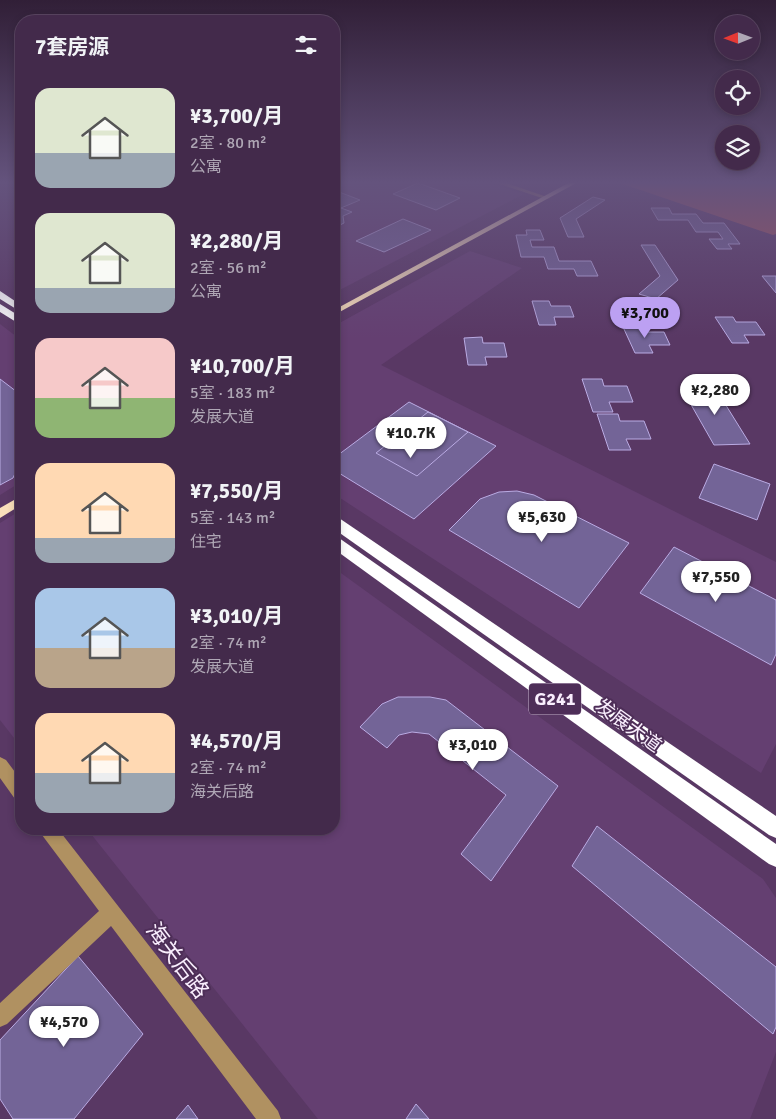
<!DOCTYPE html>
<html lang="zh">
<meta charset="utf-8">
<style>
:root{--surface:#432a4b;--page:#4d3655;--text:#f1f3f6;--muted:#afa7b5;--line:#5b4663;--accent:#bca0f2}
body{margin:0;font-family:Signika,"Noto Sans SC",sans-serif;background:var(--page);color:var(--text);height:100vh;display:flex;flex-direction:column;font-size:19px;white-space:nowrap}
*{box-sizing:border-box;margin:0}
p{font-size:16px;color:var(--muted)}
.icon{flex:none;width:28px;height:28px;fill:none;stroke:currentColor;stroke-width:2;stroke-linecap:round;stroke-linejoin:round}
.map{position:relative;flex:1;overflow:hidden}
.sheet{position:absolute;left:15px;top:15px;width:325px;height:820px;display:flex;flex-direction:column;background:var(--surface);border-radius:20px;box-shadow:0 2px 8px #0003,0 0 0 1px var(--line)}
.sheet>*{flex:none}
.needle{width:32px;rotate:269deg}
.tools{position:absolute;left:715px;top:15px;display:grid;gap:10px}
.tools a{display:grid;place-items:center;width:45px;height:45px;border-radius:50%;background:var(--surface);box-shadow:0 2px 8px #0003,0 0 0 1px var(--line);font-size:25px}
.price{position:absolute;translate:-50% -42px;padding:0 11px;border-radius:18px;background:#fff;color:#222;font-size:16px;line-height:32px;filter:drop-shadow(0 1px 2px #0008)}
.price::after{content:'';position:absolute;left:50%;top:30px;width:15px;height:11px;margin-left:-8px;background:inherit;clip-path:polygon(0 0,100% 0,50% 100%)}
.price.current{background:var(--accent);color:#111}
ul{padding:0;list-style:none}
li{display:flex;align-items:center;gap:15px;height:125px;padding:0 20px}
li span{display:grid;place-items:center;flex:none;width:140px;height:100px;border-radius:15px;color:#555}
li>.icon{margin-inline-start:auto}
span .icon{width:60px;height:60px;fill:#fffc;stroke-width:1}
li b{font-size:21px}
h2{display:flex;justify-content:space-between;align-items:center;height:60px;padding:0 20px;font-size:21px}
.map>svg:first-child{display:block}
.built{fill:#643f71}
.forest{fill:#a35359}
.building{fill:#736497;stroke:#baabe3}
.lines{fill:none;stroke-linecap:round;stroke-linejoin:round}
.minor{fill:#b09161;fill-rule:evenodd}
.major{fill:#fae0bb;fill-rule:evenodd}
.highway{fill:#fff;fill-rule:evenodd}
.labels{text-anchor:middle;stroke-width:4;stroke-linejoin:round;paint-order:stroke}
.shield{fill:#4e2e58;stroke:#c6b4cc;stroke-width:1}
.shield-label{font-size:18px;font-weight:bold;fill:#f9eefd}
.street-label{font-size:19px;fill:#f9eefd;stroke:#4e2e58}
.near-street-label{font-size:22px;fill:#f9eefd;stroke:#4e2e58}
</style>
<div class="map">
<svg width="776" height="1119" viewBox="0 0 776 1119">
<rect width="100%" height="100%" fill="#593864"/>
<g class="built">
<polygon points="334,181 483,181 524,194 334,293"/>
<polygon points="470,251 522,268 381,365 776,562 776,744 761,773 334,494 334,326"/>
<polygon points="0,324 21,340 21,482 0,495"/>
<polygon points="21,510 21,747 0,720 0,523"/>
<polygon points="334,568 763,879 776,898 776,1052 750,1119 318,1119 87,829 334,829"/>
</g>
<polygon class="forest" points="614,181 776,182 776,234 773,235"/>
<g class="building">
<polygon points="418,183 460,198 436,210 393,194"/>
<polygon points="334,190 360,200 341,208 352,212 343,216 344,223 334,228"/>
<polygon points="593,197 605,200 576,219 584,237 568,237 560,218"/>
<polygon points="651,208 669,208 672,214 696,214 703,223 724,223 740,244 728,244 732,249 717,249 709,239 723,239 718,232 696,232 688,220 658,220"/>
<polygon points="403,219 431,230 384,252 356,241"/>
<polygon points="526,230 540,230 544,240 530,240 532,247 554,247 559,261 591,261 598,276 577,276 574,269 548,269 544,257 521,257 516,235 527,235"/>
<polygon points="641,245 655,245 678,280 656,299 639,294 660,276"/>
<polygon points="762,276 776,276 776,293"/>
<polygon points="532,301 549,301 551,306 570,306 574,317 554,317 556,325 539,325"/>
<polygon points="715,317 733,317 736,322 756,322 765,335 744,335 749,343 732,343"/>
<polygon points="623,327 641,327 643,332 664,332 670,345 649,345 653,353 635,353"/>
<polygon points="482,337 483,343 504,343 507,357 485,357 487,365 468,365 464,338"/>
<polygon points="0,379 21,395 21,460 13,478 0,485"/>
<polygon points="582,379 602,379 604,386 627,386 633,402 609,402 613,412 593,412"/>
<polygon points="714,386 750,444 714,445 681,387"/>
<polygon points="409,402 496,446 414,519 334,470 334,458"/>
<polygon points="428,412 468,432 417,476 376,453"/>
<polygon points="597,414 618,414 620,421 644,421 651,439 626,439 631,450 609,450"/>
<polygon points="714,464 770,484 757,520 699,498"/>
<polygon points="517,491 534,495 629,543 579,608 449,530 480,499 499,492"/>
<polygon points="674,547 776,600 776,654 771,665 640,593"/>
<polygon points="398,697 430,697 446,700 558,786 491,881 461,854 506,795 429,734 412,732 399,735 387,748 360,727 382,704"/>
<polygon points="597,826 776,967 776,1027 773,1034 572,866"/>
<polygon points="78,956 143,1034 74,1119 13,1119 0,1099 0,1040"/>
<polygon points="416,1104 429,1119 406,1119"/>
<polygon points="188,1105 198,1119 176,1119"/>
</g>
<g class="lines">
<g class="minor">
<polygon points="491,181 501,181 550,198 545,199"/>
<polygon points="0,757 6,760 21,780 21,801 15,799 0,778"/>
<polygon points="40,829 58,829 278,1111 281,1119 256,1119 111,926 7,1024 0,1027 0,1003 99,911 42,835"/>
</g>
<g class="major">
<polygon points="572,181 580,181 334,315 334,310"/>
<polygon points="21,496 21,505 0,518 0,508"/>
</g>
<g class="highway">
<polygon points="0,291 21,305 21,312 0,299"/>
<polygon points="0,304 21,317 21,325 0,312"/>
<polygon points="334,517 339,518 776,816 776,838 769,835 334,529"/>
<polygon points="334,537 339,538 776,844 776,867 769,864 334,549"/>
</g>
</g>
<linearGradient id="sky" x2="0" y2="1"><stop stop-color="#311f37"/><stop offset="0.54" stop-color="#64537d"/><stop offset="1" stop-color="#64537d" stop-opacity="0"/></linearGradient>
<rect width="776" height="338" fill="url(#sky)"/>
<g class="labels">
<rect class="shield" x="529" y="683.5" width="52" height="31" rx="4"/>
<g class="shield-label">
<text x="555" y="705">G241</text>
</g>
<g class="street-label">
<text transform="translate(629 725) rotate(36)" y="7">发展大道</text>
</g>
<g class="near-street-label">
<text transform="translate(178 960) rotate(53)" y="8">海关后路</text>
</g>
</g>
</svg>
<div class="tools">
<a><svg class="needle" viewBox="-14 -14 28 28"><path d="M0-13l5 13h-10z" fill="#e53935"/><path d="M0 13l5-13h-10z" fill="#afa7b5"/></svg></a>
<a><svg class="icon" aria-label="locate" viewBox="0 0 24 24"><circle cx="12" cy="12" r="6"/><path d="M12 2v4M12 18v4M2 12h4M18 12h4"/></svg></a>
<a><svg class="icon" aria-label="layers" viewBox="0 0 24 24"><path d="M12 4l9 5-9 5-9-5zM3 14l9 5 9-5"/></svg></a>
</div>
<b class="price current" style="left:645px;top:339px">¥3,700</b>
<b class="price" style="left:715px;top:416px">¥2,280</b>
<b class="price" style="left:411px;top:459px">¥10.7K</b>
<b class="price" style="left:542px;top:543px">¥5,630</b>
<b class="price" style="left:716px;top:603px">¥7,550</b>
<b class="price" style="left:473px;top:771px">¥3,010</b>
<b class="price" style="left:64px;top:1048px">¥4,570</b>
<section class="sheet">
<h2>7套房源<svg class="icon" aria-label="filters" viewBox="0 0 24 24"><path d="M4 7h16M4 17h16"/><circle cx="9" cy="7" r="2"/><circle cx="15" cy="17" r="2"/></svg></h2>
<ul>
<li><span style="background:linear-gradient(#dfe7d0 65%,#9aa5b1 0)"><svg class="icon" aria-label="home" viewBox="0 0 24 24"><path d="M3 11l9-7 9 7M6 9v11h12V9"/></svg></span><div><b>¥3,700/月</b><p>2室 · 80 m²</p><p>公寓</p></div></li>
<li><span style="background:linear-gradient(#dfe7d0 75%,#9aa5b1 0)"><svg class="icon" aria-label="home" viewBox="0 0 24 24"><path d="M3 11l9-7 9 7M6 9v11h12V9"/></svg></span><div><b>¥2,280/月</b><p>2室 · 56 m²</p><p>公寓</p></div></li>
<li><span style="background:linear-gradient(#f6c9c9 60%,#8fb573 0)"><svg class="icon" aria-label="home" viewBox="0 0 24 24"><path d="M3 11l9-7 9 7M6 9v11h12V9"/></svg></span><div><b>¥10,700/月</b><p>5室 · 183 m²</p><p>发展大道</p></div></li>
<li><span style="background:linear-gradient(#ffd9b3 75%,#9aa5b1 0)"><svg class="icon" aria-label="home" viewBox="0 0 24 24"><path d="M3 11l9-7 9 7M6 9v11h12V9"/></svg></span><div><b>¥7,550/月</b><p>5室 · 143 m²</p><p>住宅</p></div></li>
<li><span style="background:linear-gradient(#a9c7e8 60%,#b9a48a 0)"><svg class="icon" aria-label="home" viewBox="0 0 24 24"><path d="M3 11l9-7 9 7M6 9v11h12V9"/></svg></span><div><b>¥3,010/月</b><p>2室 · 74 m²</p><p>发展大道</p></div></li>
<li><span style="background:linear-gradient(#ffd9b3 60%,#9aa5b1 0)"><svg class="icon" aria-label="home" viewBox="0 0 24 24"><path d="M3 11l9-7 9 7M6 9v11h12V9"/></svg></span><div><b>¥4,570/月</b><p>2室 · 74 m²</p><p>海关后路</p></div></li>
</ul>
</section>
</div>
